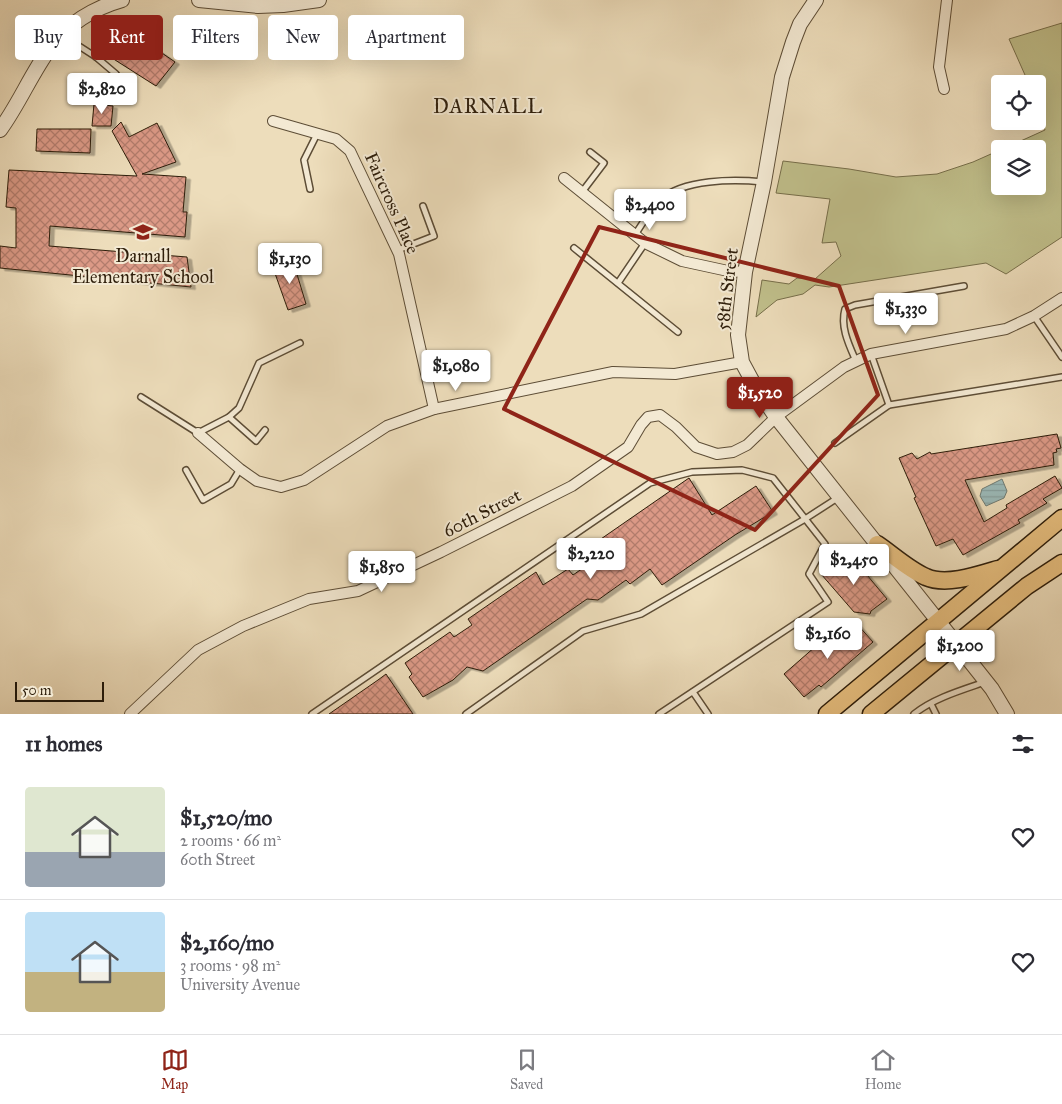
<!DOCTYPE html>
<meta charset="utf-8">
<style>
:root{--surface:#fff;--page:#f2f2f3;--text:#2b2b33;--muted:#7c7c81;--line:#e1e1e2;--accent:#8f2418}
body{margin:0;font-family:"IM FELL Great Primer",serif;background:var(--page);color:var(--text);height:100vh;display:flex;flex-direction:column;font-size:19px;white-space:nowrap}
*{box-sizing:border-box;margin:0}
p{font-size:16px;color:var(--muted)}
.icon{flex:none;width:28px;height:28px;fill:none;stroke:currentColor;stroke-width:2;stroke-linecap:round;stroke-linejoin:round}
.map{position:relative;height:714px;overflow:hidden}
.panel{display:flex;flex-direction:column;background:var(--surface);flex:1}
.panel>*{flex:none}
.top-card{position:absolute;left:15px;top:15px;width:500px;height:45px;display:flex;gap:10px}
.controls{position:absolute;left:991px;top:75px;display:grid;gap:10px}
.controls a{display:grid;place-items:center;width:55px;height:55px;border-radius:5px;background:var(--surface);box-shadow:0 5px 20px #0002;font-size:25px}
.scale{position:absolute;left:15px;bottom:12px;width:89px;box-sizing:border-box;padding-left:5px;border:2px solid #2d1d0a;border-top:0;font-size:14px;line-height:18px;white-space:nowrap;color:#2d1d0a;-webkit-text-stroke:4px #f3e9d3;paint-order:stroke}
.price{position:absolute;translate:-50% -42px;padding:0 11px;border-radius:5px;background:#fff;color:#222;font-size:16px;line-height:32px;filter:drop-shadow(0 1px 2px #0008)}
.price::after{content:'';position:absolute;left:50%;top:30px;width:15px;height:11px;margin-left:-8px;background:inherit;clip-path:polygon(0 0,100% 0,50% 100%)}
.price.on{background:var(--accent);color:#fff}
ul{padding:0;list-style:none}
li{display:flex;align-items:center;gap:15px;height:125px;padding:0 25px}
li+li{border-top:1px solid var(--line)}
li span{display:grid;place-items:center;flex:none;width:140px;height:100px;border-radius:5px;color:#555}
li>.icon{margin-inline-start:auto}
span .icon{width:60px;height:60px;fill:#fffc;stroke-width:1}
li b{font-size:21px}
h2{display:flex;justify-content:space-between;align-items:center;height:60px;padding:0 25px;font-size:21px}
.pill{padding:0 18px;border-radius:5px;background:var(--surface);box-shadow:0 5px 20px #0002;font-size:18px;line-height:45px}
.pill.on{background:var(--accent);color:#fff}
.tab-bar{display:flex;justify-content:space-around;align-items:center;height:70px;border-top:1px solid var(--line);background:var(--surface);font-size:14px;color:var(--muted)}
.tab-bar a{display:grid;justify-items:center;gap:2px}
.tab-bar .on{color:var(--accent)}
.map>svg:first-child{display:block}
.grass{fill:#c0bf8b;stroke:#766e4a}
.water{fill:url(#water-rules);stroke:#6f7b73}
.building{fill:url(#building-cross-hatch);stroke:#2d1d0a;filter:url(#shadow)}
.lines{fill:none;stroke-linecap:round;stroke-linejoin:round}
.service-casing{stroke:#5d4d36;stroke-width:8}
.minor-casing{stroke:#5d4d36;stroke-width:12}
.tertiary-casing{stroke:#5d4d36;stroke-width:16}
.primary-casing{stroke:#2d1d0a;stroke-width:19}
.service{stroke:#f3e9d3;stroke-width:5}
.minor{stroke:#f3e9d3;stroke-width:10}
.tertiary{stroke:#f3e9d3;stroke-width:14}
.primary{stroke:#e6be7e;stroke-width:16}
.marked{fill:none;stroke:#8f2418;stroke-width:4;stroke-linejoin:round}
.labels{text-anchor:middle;stroke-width:4;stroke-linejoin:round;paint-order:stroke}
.street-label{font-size:18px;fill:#2d1d0a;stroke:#f3e9d3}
.poi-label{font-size:18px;fill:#2d1d0a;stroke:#f3e9d3}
.quarter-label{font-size:20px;letter-spacing:1px;fill:#2d1d0a;stroke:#f3e9d3}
</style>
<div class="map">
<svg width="1062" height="714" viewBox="0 0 1062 714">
<defs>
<pattern id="water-rules" width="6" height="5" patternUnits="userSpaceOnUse" patternTransform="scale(1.25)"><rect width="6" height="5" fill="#9bbab9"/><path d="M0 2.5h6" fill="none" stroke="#869f9e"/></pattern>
<pattern id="building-cross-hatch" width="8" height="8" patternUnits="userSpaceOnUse" patternTransform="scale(1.25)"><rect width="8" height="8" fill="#db9986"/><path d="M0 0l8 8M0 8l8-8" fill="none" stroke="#b27c6c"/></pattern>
<filter id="shadow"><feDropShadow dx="4.5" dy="2.5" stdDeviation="0" flood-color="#0004"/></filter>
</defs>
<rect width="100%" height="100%" fill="#edddbb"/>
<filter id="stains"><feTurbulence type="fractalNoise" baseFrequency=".004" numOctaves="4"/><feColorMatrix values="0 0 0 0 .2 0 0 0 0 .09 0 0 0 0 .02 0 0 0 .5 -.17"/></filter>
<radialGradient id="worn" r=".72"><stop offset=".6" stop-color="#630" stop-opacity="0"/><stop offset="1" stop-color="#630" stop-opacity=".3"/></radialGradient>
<polygon class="grass" points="1062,23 1062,237 1006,274 986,263 829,287 815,285 803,294 777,300 756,317 762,280 789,284 797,278 815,279 841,256 836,242 822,243 830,199 776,193 783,161 849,169 896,177 937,174 973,162 1000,150 1000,186 1038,186 1038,149 1003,149 1045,130 1038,108 1038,84 1029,84 1009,39"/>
<polygon class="water" points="1002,479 1007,491 1004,498 986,506 980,496 982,489"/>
<g class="building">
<polygon points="130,31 175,62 156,86 112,58"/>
<polygon points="94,104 113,106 111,126 92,126"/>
<polygon points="121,122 129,137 157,123 176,162 142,174 186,177 183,212 187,212 185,237 50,226 49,246 187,257 191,287 0,268 0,246 16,248 16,208 6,207 9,170 137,176 112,131"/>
<polygon points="37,129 91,129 90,153 36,151"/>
<polygon points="293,261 306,304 288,310 272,265"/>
<polygon points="1057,434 1061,448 1056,449 1057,452 1053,453 1054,465 965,480 984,522 1007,508 1006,505 1055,476 1062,488 1043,499 1047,503 1018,520 1020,523 963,555 953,539 936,546 914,498 916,497 899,458 912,453 917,459 930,452 931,454"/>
<polygon points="689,478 712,515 756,486 773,512 735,535 662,585 650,569 630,584 626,580 598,600 587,599 483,671 467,667 453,680 423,697 409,677 412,674 405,663 450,632 454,637 472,625 468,619 536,572 543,585 568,569 573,575 606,552 598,541"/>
<polygon points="852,557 887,599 871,611 870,614 854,612 821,574 838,560 842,564"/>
<polygon points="856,623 873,642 821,687 819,685 804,697 784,674 832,632 838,639"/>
<polygon points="386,674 413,714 329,714 378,680"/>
</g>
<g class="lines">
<defs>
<g id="service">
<polyline points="62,35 96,57 116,74"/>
<polyline points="96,57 116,44"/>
<polyline points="310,189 304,160 317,134"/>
<polyline points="582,192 604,163 590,152"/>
<path d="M635,235C642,224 650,210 660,200C683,179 734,179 763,182"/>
<polyline points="574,248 678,332"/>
<polyline points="398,250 434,236 423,206"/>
<polyline points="618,283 645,243"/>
<polyline points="1034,316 1062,357"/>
<polyline points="871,354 889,405 1062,377"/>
<path d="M856,361C849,345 840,327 845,309L855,305L964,286"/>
<polyline points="141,397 198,433 229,417 256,441 265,430"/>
<polyline points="229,417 239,408 259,363 300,343"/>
<polyline points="835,443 889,405"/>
<polyline points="186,470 203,500 231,484 240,469"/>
<polyline points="693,692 708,714"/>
<polyline points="931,704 936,714"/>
<polyline points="312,714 650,483 692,472 742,470 773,478 825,544 809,574 828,602 659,714"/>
<polyline points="466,714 583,631 641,614 805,519 839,497"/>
<path d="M914,714C934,698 962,690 985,682"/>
</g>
<g id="minor">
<polyline points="944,89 939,67 947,0"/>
<polyline points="273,121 336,139 350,151 399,254 434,409"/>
<polyline points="564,178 645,243 682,261 728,271 745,272"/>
<polyline points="198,433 240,469 257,481 281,487 304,480 387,426 434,409 613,372 675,374 742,362"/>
<polyline points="130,714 198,650 243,626 309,599 358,591 441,552 572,486 628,447 641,425 648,417 660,415 676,427 696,447 717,454 733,452 747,445 776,417 844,367 871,354 1006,329 1034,316 1062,298"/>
</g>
<g id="tertiary">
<polyline points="199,0 258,6 283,5 319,0"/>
<polyline points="816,0 800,24 793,42 782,77 764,182 745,272 738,335 742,362 756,388 776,417 992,689 1007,714"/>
<path d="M0,130C19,104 31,74 50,48C67,24 94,8 122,0"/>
</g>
<g id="primary">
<path d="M877,544C892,554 909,570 926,577C946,586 978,575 998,569"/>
<polyline points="827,714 1062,518"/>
<polyline points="871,714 1027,586 1062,563"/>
</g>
</defs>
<use href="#service" class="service-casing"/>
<use href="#minor" class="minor-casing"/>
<use href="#tertiary" class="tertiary-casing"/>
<use href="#primary" class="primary-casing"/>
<use href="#service" class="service"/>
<use href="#minor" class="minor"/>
<use href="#tertiary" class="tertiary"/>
<use href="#primary" class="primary"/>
</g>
<path class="marked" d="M599,227L839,286L878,395L755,530L504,409Z"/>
<defs>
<symbol id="school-bare" viewBox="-9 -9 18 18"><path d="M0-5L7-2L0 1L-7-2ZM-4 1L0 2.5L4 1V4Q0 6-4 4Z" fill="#8f2418" stroke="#f3e9d3" stroke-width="2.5" paint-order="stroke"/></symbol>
</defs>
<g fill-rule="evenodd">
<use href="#school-bare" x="129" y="218" width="28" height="28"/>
</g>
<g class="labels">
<g class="street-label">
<text transform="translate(392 203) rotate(66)" y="6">Faircross Place</text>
<text transform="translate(727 289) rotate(-83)" y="6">58th Street</text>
<text transform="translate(482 513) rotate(-27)" y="6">60th Street</text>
</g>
<g class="poi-label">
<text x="143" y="262">Darnall<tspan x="143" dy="21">Elementary School</tspan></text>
</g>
<g class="quarter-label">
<text x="488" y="113">DARNALL</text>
</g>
</g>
<rect width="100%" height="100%" filter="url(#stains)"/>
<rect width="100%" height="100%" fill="url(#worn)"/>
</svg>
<div class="controls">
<a><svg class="icon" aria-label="locate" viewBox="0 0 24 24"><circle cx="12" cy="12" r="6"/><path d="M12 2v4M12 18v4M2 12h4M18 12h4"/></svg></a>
<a><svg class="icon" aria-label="layers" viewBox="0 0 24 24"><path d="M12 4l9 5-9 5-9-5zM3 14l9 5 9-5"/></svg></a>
</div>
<div class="scale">50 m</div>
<b class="price" style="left:102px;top:115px">$2,820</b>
<b class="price" style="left:650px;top:231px">$2,400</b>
<b class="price" style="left:290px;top:285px">$1,130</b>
<b class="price" style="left:906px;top:335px">$1,330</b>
<b class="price" style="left:456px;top:392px">$1,080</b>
<b class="price on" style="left:760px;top:419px">$1,520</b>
<b class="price" style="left:591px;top:580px">$2,220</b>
<b class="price" style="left:854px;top:586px">$2,450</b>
<b class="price" style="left:382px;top:593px">$1,850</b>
<b class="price" style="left:828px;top:660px">$2,160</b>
<b class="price" style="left:960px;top:672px">$1,200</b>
<div class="top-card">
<a class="pill">Buy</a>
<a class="pill on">Rent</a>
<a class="pill">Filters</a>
<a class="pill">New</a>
<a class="pill">Apartment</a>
</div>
</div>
<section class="panel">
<h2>11 homes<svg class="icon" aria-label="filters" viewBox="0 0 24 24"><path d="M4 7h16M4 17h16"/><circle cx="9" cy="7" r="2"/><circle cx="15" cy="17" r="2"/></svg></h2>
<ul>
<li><span style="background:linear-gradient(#dfe7d0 65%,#9aa5b1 0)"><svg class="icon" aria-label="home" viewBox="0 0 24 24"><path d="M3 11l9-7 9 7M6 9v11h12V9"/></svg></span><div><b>$1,520/mo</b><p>2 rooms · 66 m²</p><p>60th Street</p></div><svg class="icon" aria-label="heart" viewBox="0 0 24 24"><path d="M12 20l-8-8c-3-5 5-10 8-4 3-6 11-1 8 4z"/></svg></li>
<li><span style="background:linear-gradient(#bfe0f5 60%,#c2b280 0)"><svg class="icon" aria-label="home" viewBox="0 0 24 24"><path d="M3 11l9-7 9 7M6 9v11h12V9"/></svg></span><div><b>$2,160/mo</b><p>3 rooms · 98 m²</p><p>University Avenue</p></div><svg class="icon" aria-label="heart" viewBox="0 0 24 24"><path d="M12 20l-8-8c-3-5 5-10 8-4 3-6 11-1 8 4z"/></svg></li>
</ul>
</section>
<nav class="tab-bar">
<a class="on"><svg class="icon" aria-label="map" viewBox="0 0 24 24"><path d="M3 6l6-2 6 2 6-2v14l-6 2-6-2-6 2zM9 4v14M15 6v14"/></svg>Map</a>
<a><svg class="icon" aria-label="saved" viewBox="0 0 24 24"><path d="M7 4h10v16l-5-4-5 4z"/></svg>Saved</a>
<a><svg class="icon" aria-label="home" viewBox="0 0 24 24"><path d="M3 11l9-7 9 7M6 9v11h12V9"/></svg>Home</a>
</nav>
